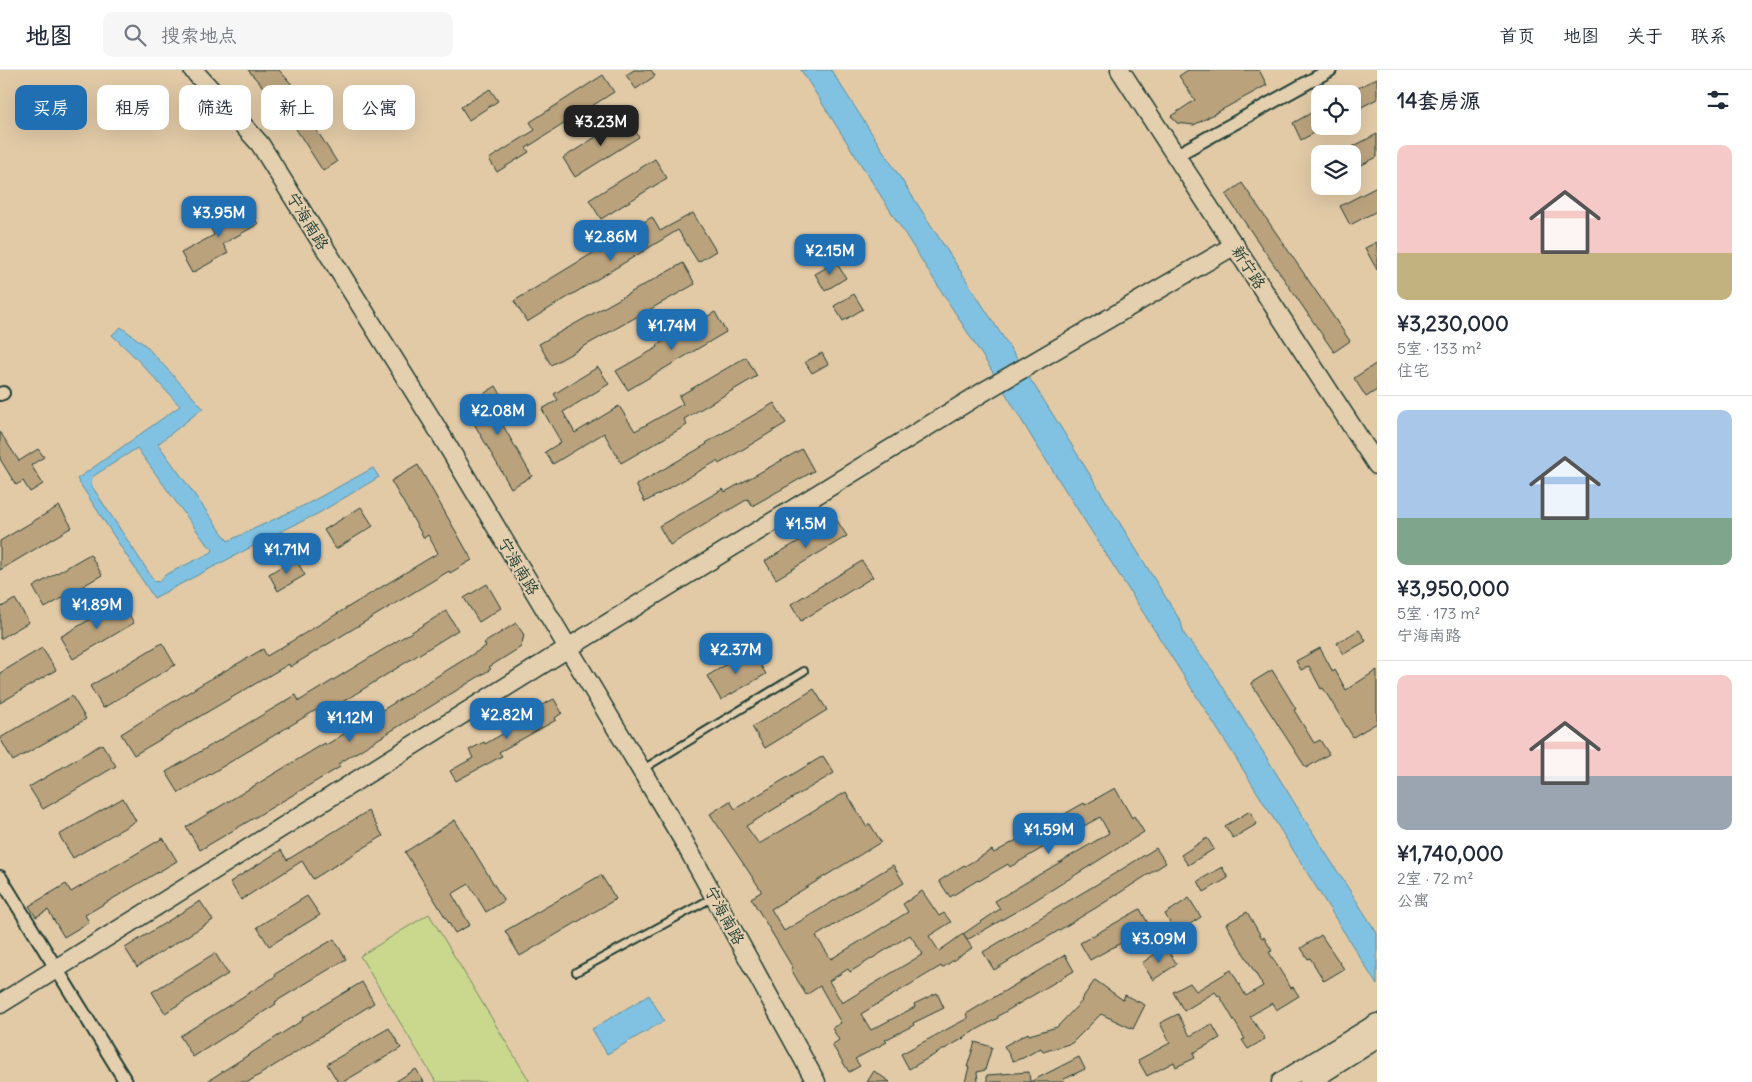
<!DOCTYPE html>
<html lang="zh">
<meta charset="utf-8">
<style>
:root{--surface:#fff;--page:#f6f6f7;--text:#1f2937;--muted:#747a83;--line:#e0e1e3;--accent:#1f6fb2}
body{margin:0;font-family:Delius,"LXGW WenKai TC",sans-serif;background:var(--page);color:var(--text);height:100vh;display:flex;flex-direction:column;font-size:19px;white-space:nowrap}
*{box-sizing:border-box;margin:0}
p{font-size:16px;color:var(--muted)}
.icon{flex:none;width:28px;height:28px;fill:none;stroke:currentColor;stroke-width:2;stroke-linecap:round;stroke-linejoin:round}
.map{position:relative;flex:1;overflow:hidden}
.sheet{display:flex;flex-direction:column;background:var(--surface);width:375px}
.sheet>*{flex:none}
.top-card{position:absolute;left:15px;top:15px;width:475px;height:45px;display:flex;gap:10px}
.controls{position:absolute;left:1311px;top:15px;display:grid;gap:10px}
.controls a{display:grid;place-items:center;width:50px;height:50px;border-radius:10px;background:var(--surface);box-shadow:0 5px 20px #0002;font-size:25px}
.price{position:absolute;translate:-50% -42px;padding:0 11px;border-radius:10px;background:var(--accent);color:#fff;font-size:16px;line-height:32px;filter:drop-shadow(0 1px 2px #0008)}
.price::after{content:'';position:absolute;left:50%;top:30px;width:15px;height:11px;margin-left:-8px;background:inherit;clip-path:polygon(0 0,100% 0,50% 100%)}
.price.active{background:#222;color:#fff}
ul{padding:0;list-style:none}
li{display:grid;align-content:center;gap:10px;height:265px;padding:0 20px}
li+li{border-top:1px solid var(--line)}
li span{display:grid;place-items:center;height:155px;border-radius:10px;color:#555}
li>.icon{margin-inline-start:auto}
span .icon{width:90px;height:90px;fill:#fffc;stroke-width:1}
li b{font-size:21px}
h2{display:flex;justify-content:space-between;align-items:center;height:60px;padding:0 20px;font-size:21px}
.pill{padding:0 18px;border-radius:10px;background:var(--surface);box-shadow:0 5px 20px #0002;font-size:18px;line-height:45px}
.pill.active{background:var(--accent);color:#fff}
header{display:flex;align-items:center;gap:30px;box-sizing:border-box;height:70px;padding:0 25px;background:var(--surface);border-bottom:1px solid var(--line)}
header strong{font-size:24px}
nav{display:flex;gap:28px;margin-inline-start:auto;font-size:18px}
.search{width:350px;height:45px;background:var(--page);display:flex;align-items:center;gap:12px;box-sizing:border-box;padding:0 18px;border-radius:10px;color:var(--muted);font-size:19px}
main{display:flex;flex:1;min-height:0}
.map>svg:first-child{display:block}
.green{fill:#c9d88c;stroke:#748a60}
.water{fill:#81c2e2;stroke:#5a8d9c;fill-rule:evenodd}
.building{fill:#baa27d;stroke:#1f3d34;fill-rule:evenodd}
.lines{fill:none;stroke-linecap:round;stroke-linejoin:round}
.lane-casing{stroke:#1f3d34;stroke-width:10}
.street-casing{stroke:#1f3d34;stroke-width:16}
.secondary-casing{stroke:#1f3d34;stroke-width:21}
.lane{stroke:#e4cfae;stroke-width:6}
.street{stroke:#e4cfae;stroke-width:12}
.secondary{stroke:#e4cfae;stroke-width:18}
.labels{text-anchor:middle;stroke-width:4;stroke-linejoin:round;paint-order:stroke}
.street-label{font-size:16px;fill:#1f3d34;stroke:#e4cfae}
</style>
<header>
<strong>地图</strong>
<div class="search"><svg class="icon" aria-label="search" viewBox="0 0 24 24"><circle cx="10" cy="10" r="6"/><path d="M15 15l6 6"/></svg>搜索地点</div>
<nav><a>首页</a><a>地图</a><a>关于</a><a>联系</a></nav>
</header>
<main>
<div class="map">
<svg width="1377" height="1012" viewBox="0 0 1377 1012">
<rect width="100%" height="100%" fill="#e2caa7"/>
<filter id="ink" filterUnits="userSpaceOnUse"><feTurbulence type="fractalNoise" baseFrequency=".02" numOctaves="2"/><feDisplacementMap in="SourceGraphic" scale="10" xChannelSelector="R" yChannelSelector="G"/><feConvolveMatrix kernelMatrix="1 2 1 2 8 2 1 2 1" color-interpolation-filters="sRGB"/></filter>
<g filter="url(#ink)">
<polygon class="green" points="429,844 530,1012 436,1012 360,886"/>
<g class="water">
<polygon points="801,0 831,0 1050,340 1155,510 1181,552 1184,564 1213,601 1318,771 1377,863 1377,915 1234,685 1034,371 994,304"/>
<path d="M121,257L145,275L203,338L158,374L228,471L307,434L373,398L379,407L319,443L280,462L154,528L77,409L180,336L136,288L112,265ZM137,378L205,472L213,479L212,482L165,505L160,511L155,512L91,415L92,407Z"/>
<polygon points="649,925 664,951 607,984 592,959"/>
</g>
<g class="building">
<polygon points="248,0 279,0 312,37 305,42 337,92 323,101 296,59 298,57"/>
<polygon points="634,0 651,0 655,6 636,19 626,5"/>
<polygon points="1188,0 1259,0 1267,15 1194,55 1177,53 1171,46 1195,30 1179,6"/>
<polygon points="603,5 614,22 526,78 529,82 497,102 489,89 535,60 530,52"/>
<polygon points="1377,8 1377,29 1352,42 1352,21"/>
<polygon points="490,19 498,31 469,50 461,37"/>
<polygon points="1320,38 1320,60 1301,70 1293,53"/>
<polygon points="627,47 639,67 575,107 563,88"/>
<polygon points="1377,64 1377,87 1352,100 1352,77"/>
<polygon points="655,89 667,108 601,149 589,130"/>
<polygon points="1242,113 1350,271 1334,282 1226,125"/>
<polygon points="1377,117 1377,141 1350,155 1340,136"/>
<polygon points="246,134 258,154 223,174 228,183 192,203 181,183 214,165 209,154"/>
<polygon points="693,143 716,181 698,192 678,160 527,252 514,231 652,147 660,161"/>
<polygon points="1377,172 1377,200 1365,178"/>
<polygon points="836,192 846,208 825,221 815,204"/>
<polygon points="683,193 695,214 551,295 539,274"/>
<polygon points="854,224 863,239 843,251 834,236"/>
<polygon points="715,242 726,262 628,320 616,301 658,277 657,275"/>
<polygon points="822,283 828,294 812,303 805,292"/>
<polygon points="746,287 757,306 684,349 687,355 621,393 604,363 553,394 545,382 561,372 542,339 558,330 554,324 598,297 609,314 563,342 575,363 619,336 635,361 683,334 679,326"/>
<polygon points="1377,293 1377,320 1366,327 1354,308"/>
<polygon points="496,316 509,338 497,345 532,406 511,418 464,336"/>
<polygon points="774,333 786,353 719,394 717,391 645,432 636,415 707,374 706,373"/>
<polygon points="0,362 19,391 38,379 44,387 31,395 43,414 30,422 23,411 16,415 0,389"/>
<polygon points="802,379 814,401 752,436 748,429 670,475 659,456 723,419 725,422"/>
<polygon points="418,395 472,490 450,503 449,501 290,597 289,594 134,685 121,664 202,614 263,579 267,586 438,483 428,465 424,468 391,411"/>
<polygon points="59,436 72,457 0,500 0,471"/>
<polygon points="361,437 373,456 336,479 324,460"/>
<polygon points="836,449 847,466 776,509 765,491"/>
<polygon points="90,484 102,505 45,538 33,517"/>
<polygon points="295,488 305,505 278,521 269,504"/>
<polygon points="862,491 873,507 801,551 791,534"/>
<polygon points="487,514 501,538 479,552 464,528"/>
<polygon points="15,529 29,552 0,569 0,538"/>
<polygon points="121,531 134,553 73,589 60,567"/>
<polygon points="446,541 458,560 320,646 316,640 179,723 166,702 296,625 299,631"/>
<polygon points="516,553 524,565 521,577 489,597 491,599 338,694 340,697 200,780 186,757 325,673 326,675 486,576 484,573"/>
<polygon points="1359,560 1366,571 1344,584 1337,573"/>
<polygon points="162,573 175,595 103,638 90,616"/>
<polygon points="42,578 56,600 0,633 0,603"/>
<polygon points="1320,578 1333,602 1335,600 1346,620 1377,600 1377,653 1353,667 1323,618 1321,619 1309,596 1301,600 1296,591"/>
<polygon points="751,580 766,604 721,630 707,606"/>
<polygon points="1272,600 1296,639 1294,640 1314,673 1320,670 1329,684 1306,698 1251,613"/>
<polygon points="814,619 827,640 765,678 752,657"/>
<polygon points="72,626 86,649 13,691 0,668"/>
<polygon points="554,629 562,643 555,648 556,650 499,682 502,686 456,711 450,701 473,688 469,680 484,672 485,674 541,642 538,637"/>
<polygon points="102,674 116,696 43,739 29,717"/>
<path d="M823,686L834,703L746,756L759,774L846,722L866,756L870,754L881,772L771,839L784,861L893,795L904,813L816,866L831,889L908,842L903,834L922,821L939,846L944,843L951,852L929,866L939,881L963,864L972,878L942,898L941,896L861,944L871,960L915,937L914,934L937,923L944,938L913,953L914,955L885,970L887,972L855,989L860,996L849,1002L832,975L839,970L832,958L841,953L820,916L806,925L791,899L793,898L751,828L761,822V820L710,744L730,731L735,739ZM910,865L923,884L842,933L829,911L848,899L850,902Z"/>
<polygon points="1115,718 1132,748 1134,746 1144,762 1029,834 967,870 963,864 1000,839 995,831 1109,763 1100,747 1068,765 1068,763 1010,797 1008,794 979,811 978,810 950,827 939,811 964,795 965,796 992,780 994,783 1053,749 1054,750 1084,733 1085,735"/>
<polygon points="123,728 136,751 73,788 59,765"/>
<polygon points="368,741 383,766 313,809 302,791 241,830 230,812 281,780 287,790"/>
<polygon points="1250,741 1257,754 1233,768 1225,756"/>
<polygon points="455,750 504,831 486,842 469,814 452,824 470,855 455,863 405,782"/>
<polygon points="163,768 177,791 85,845 89,852 64,867 48,840 36,847 29,836 66,814 71,822"/>
<polygon points="1207,768 1214,779 1188,795 1181,785"/>
<polygon points="1156,778 1166,793 1107,831 994,900 983,882 1119,801"/>
<polygon points="1222,797 1228,808 1204,822 1198,811"/>
<polygon points="601,805 616,829 520,886 505,861"/>
<polygon points="307,826 320,845 269,876 257,857"/>
<polygon points="1189,828 1201,847 1176,863 1165,844"/>
<polygon points="200,831 213,850 137,897 125,878"/>
<polygon points="1140,839 1150,857 1090,890 1080,873"/>
<polygon points="1247,842 1262,868 1264,867 1272,881 1269,882 1291,918 1293,917 1299,926 1276,940 1272,933 1250,946 1265,969 1248,979 1242,970 1245,969 1219,925 1218,926 1215,922 1184,941 1173,922 1190,913 1196,921 1231,900 1246,926 1263,916 1226,854"/>
<polygon points="1321,865 1344,899 1324,911 1310,888 1308,889 1301,878"/>
<polygon points="334,869 346,889 275,932 276,934 193,987 180,966 276,906 275,904"/>
<polygon points="1165,877 1177,894 1153,910 1142,893"/>
<polygon points="215,883 228,904 165,943 152,922"/>
<polygon points="1065,885 1074,901 998,946 998,948 962,968 964,968 909,999 901,984 968,948 966,944"/>
<polygon points="1095,910 1123,930 1125,925 1145,935 1133,959 1101,944 1072,973 1043,982 1041,978 1023,988 1013,991 1004,976 1028,963 1029,965 1057,957 1082,931 1081,930"/>
<polygon points="362,912 374,933 248,1012 206,1012 303,950 302,948"/>
<polygon points="1178,944 1190,966 1212,954 1220,968 1193,983 1195,988 1176,997 1174,992 1147,1006 1138,990 1170,973 1160,953"/>
<polygon points="389,958 401,978 343,1012 338,1012 327,994"/>
<polygon points="975,972 992,977 985,1000 977,1002 978,1012 965,1012 969,997 967,997"/>
<polygon points="1079,987 1085,999 1064,1009 1065,1012 987,1012 987,1005 1029,1002 1030,1012"/>
<polygon points="416,999 424,1012 395,1012"/>
<polygon points="874,1001 890,1012 867,1012"/>
</g>
<g class="lines">
<defs>
<g id="lane">
<polyline points="643,699 804,601"/>
<polyline points="576,902 714,827"/>
</g>
<g id="street">
<polyline points="1175,86 1330,0"/>
<polyline points="0,324 3,323"/>
<polyline points="0,807 126,1012"/>
</g>
<g id="secondary">
<polyline points="193,0 260,74 435,355 683,770 816,1012"/>
<polyline points="1120,0 1377,395"/>
<polyline points="0,934 568,578 988,319 1235,175"/>
<polyline points="1281,1012 1377,953"/>
<polyline points="1309,1012 1377,969"/>
</g>
</defs>
<use href="#lane" class="lane-casing"/>
<use href="#street" class="street-casing"/>
<use href="#secondary" class="secondary-casing"/>
<use href="#lane" class="lane"/>
<use href="#street" class="street"/>
<use href="#secondary" class="secondary"/>
</g>
</g>
<g class="labels">
<g class="street-label">
<text transform="translate(308 151) rotate(58)" y="6">宁海南路</text>
<text transform="translate(1249 197) rotate(57)" y="6">新宁路</text>
<text transform="translate(519 496) rotate(59)" y="6">宁海南路</text>
<text transform="translate(725 845) rotate(61)" y="6">宁海南路</text>
</g>
</g>
</svg>
<div class="controls">
<a><svg class="icon" aria-label="locate" viewBox="0 0 24 24"><circle cx="12" cy="12" r="6"/><path d="M12 2v4M12 18v4M2 12h4M18 12h4"/></svg></a>
<a><svg class="icon" aria-label="layers" viewBox="0 0 24 24"><path d="M12 4l9 5-9 5-9-5zM3 14l9 5 9-5"/></svg></a>
</div>
<b class="price active" style="left:601px;top:77px">¥3.23M</b>
<b class="price" style="left:219px;top:168px">¥3.95M</b>
<b class="price" style="left:611px;top:192px">¥2.86M</b>
<b class="price" style="left:830px;top:206px">¥2.15M</b>
<b class="price" style="left:672px;top:281px">¥1.74M</b>
<b class="price" style="left:498px;top:366px">¥2.08M</b>
<b class="price" style="left:806px;top:479px">¥1.5M</b>
<b class="price" style="left:287px;top:505px">¥1.71M</b>
<b class="price" style="left:97px;top:560px">¥1.89M</b>
<b class="price" style="left:736px;top:605px">¥2.37M</b>
<b class="price" style="left:507px;top:670px">¥2.82M</b>
<b class="price" style="left:350px;top:673px">¥1.12M</b>
<b class="price" style="left:1049px;top:785px">¥1.59M</b>
<b class="price" style="left:1159px;top:894px">¥3.09M</b>
<div class="top-card">
<a class="pill active">买房</a>
<a class="pill">租房</a>
<a class="pill">筛选</a>
<a class="pill">新上</a>
<a class="pill">公寓</a>
</div>
</div>
<section class="sheet">
<h2>14套房源<svg class="icon" aria-label="filters" viewBox="0 0 24 24"><path d="M4 7h16M4 17h16"/><circle cx="9" cy="7" r="2"/><circle cx="15" cy="17" r="2"/></svg></h2>
<ul>
<li><span style="background:linear-gradient(#f6c9c9 70%,#c2b280 0)"><svg class="icon" aria-label="home" viewBox="0 0 24 24"><path d="M3 11l9-7 9 7M6 9v11h12V9"/></svg></span><div><b>¥3,230,000</b><p>5室 · 133 m²</p><p>住宅</p></div></li>
<li><span style="background:linear-gradient(#a9c7e8 70%,#7fa58c 0)"><svg class="icon" aria-label="home" viewBox="0 0 24 24"><path d="M3 11l9-7 9 7M6 9v11h12V9"/></svg></span><div><b>¥3,950,000</b><p>5室 · 173 m²</p><p>宁海南路</p></div></li>
<li><span style="background:linear-gradient(#f6c9c9 65%,#9aa5b1 0)"><svg class="icon" aria-label="home" viewBox="0 0 24 24"><path d="M3 11l9-7 9 7M6 9v11h12V9"/></svg></span><div><b>¥1,740,000</b><p>2室 · 72 m²</p><p>公寓</p></div></li>
</ul>
</section>
</main>
